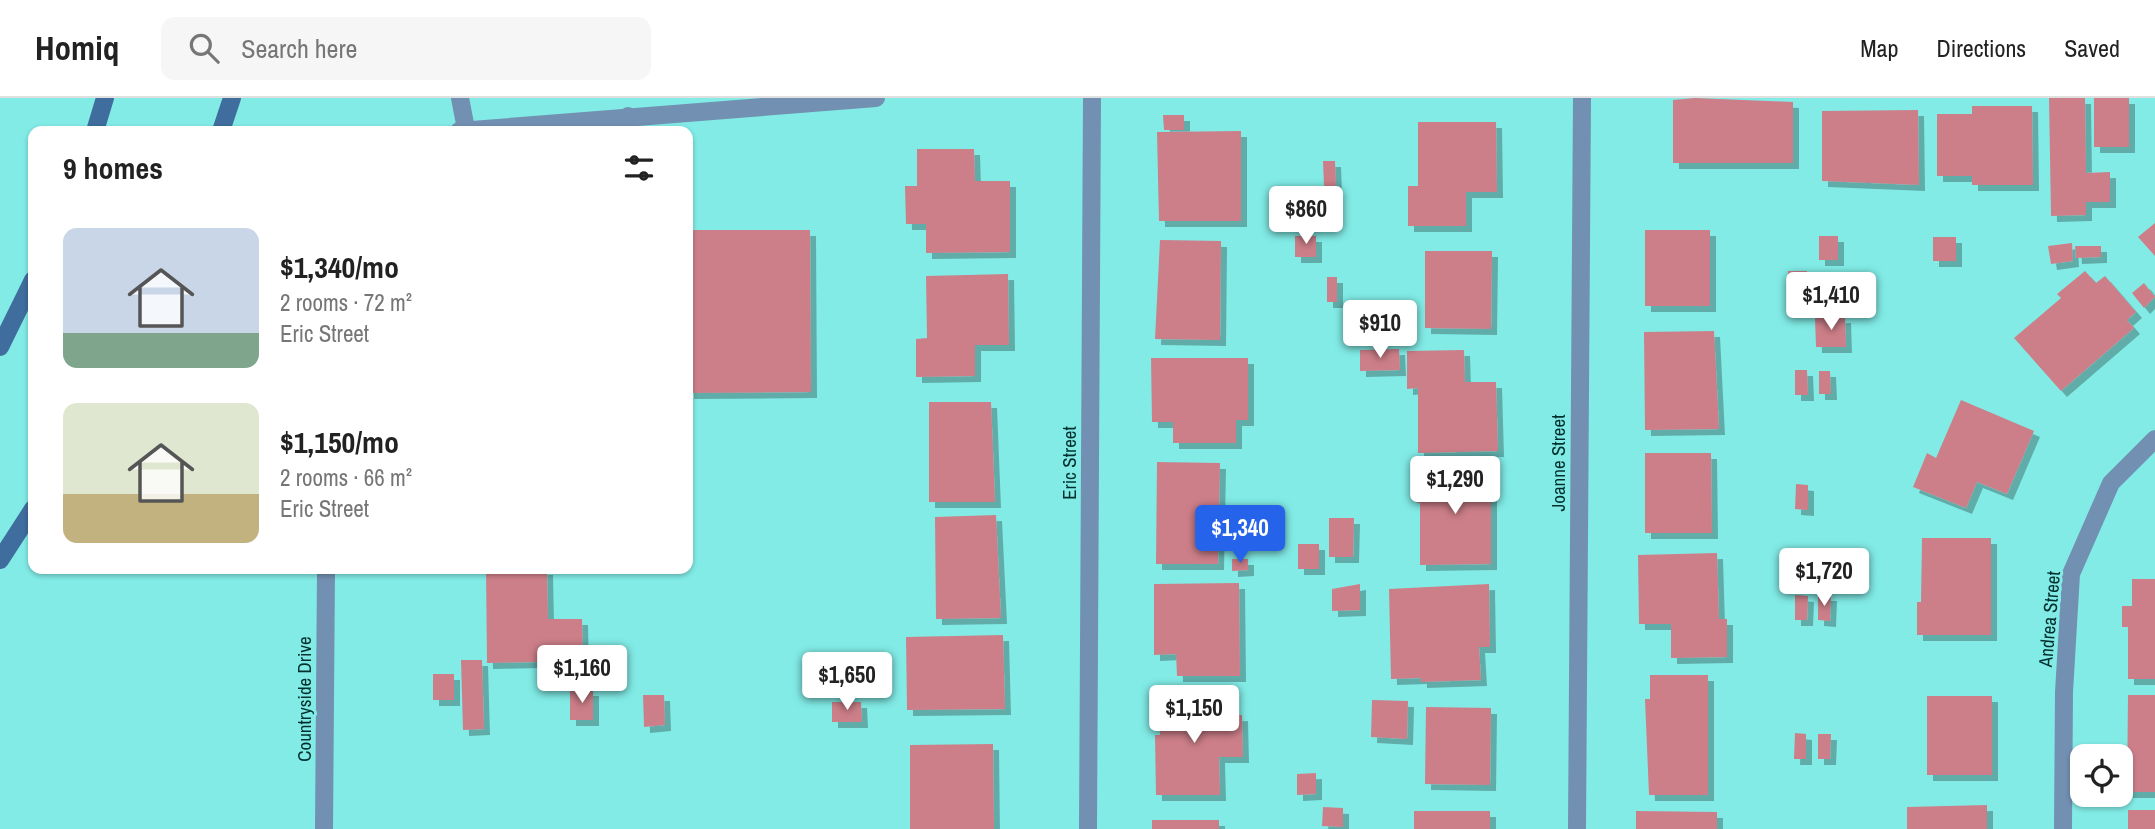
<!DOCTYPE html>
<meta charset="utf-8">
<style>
:root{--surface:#fff;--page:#f6f6f6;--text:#222;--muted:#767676;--line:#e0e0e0;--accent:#2563eb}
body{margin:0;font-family:"Archivo Narrow",sans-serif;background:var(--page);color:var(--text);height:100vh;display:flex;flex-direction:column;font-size:26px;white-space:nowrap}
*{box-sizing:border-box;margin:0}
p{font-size:23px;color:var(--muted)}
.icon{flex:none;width:38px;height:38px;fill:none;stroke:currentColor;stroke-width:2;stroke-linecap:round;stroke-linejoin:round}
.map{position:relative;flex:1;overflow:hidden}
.details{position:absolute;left:28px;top:28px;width:665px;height:448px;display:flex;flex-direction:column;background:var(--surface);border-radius:14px;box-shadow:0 2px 5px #0004}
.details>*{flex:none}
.controls{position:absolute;left:2070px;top:646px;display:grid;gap:14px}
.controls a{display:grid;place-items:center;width:63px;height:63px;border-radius:14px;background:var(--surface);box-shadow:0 2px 5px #0004;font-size:35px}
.price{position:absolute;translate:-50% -60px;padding:0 16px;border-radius:7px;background:#fff;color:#222;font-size:23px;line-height:46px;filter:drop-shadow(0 2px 4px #0008)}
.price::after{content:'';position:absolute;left:50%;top:42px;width:21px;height:16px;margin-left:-10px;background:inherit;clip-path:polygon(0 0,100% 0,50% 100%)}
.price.active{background:var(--accent);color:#fff}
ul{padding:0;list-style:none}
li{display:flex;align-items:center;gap:21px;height:175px;padding:0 35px}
li span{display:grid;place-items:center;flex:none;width:196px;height:140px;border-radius:14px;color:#555}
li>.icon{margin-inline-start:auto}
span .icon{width:84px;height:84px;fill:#fffc;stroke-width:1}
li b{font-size:30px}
h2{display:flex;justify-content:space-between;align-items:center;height:84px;padding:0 35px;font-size:30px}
header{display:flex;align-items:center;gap:42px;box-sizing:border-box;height:98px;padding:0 35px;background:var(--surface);border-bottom:2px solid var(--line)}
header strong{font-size:33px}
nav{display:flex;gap:38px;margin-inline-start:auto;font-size:24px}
.search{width:490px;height:63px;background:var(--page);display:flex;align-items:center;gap:18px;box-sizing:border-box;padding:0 24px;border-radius:14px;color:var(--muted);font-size:26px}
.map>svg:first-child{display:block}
.building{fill:#cd7f89;filter:url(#shadow)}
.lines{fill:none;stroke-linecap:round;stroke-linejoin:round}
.service{stroke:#7290b2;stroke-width:18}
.minor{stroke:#7290b2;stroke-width:18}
.secondary{stroke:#3f6d9e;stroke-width:18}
.labels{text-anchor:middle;stroke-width:6;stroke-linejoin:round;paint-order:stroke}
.street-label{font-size:19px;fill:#002f2d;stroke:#82ebe6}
</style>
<header>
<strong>Homiq</strong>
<div class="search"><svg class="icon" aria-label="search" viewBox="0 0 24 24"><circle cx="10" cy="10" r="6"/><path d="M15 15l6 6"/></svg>Search here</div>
<nav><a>Map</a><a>Directions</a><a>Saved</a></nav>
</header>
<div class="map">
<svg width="2155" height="731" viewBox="0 0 2155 731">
<defs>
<filter id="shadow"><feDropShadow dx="6" dy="6" stdDeviation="0" flood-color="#0004"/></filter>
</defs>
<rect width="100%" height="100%" fill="#82ebe6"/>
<g class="building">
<polygon points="1695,0 1793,4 1793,65 1673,65 1673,2"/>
<polygon points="2049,0 2085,0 2086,75 2110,74 2110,104 2086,104 2086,117 2051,118"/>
<rect x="2094" y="0" width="35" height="49"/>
<polygon points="1972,8 2032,8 2033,87 1972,87 1972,78 1937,78 1937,16 1972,16"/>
<polygon points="1918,12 1919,87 1822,83 1822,13"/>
<polygon points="1163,17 1184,17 1184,32 1164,32"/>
<polygon points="1418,24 1496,24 1497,94 1466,94 1466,128 1408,128 1408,88 1418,88"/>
<polygon points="1241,33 1241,123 1159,123 1157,34"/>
<polygon points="917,51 974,51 975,83 1010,83 1010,154 926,155 926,126 906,126 905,88 917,88"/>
<polygon points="1323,63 1335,63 1336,88 1324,88"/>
<polygon points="2155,125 2155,158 2138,139"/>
<polygon points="688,132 810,132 811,294 688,295"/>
<rect x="1645" y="132" width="65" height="76"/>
<rect x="1295" y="138" width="21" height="21"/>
<rect x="1819" y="138" width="19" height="24"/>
<rect x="1933" y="139" width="23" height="24"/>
<polygon points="1160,142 1221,143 1220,242 1155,241"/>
<polygon points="2072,145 2073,163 2051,166 2048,148"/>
<polygon points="2075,148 2101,148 2101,159 2076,160"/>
<polygon points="1425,153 1492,153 1491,231 1425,230"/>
<polygon points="1788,173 1807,173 1808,194 1788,194"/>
<polygon points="2085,173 2096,185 2105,178 2136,214 2127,222 2134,230 2061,293 2014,240 2061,200 2057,196"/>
<polygon points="1008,176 1009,247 975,247 975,278 916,279 916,241 927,240 926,178"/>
<rect x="1327" y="179" width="10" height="25"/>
<polygon points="2144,185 2155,199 2144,210 2132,195"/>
<polygon points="1845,219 1846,249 1816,249 1815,220"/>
<polygon points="1714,233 1719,331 1645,332 1644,234"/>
<polygon points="1399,251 1400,272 1360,273 1360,252"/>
<polygon points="1464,252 1465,284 1496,284 1498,353 1418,355 1418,290 1407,291 1407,253"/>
<polygon points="1151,260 1248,260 1248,322 1236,322 1236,345 1173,345 1173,324 1152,324"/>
<polygon points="1795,272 1807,272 1808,297 1795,297"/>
<polygon points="1819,273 1830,273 1831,296 1819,296"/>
<polygon points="1961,302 2034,333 2007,396 1977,384 1966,410 1913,389 1927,355 1936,360"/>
<polygon points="929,304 991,304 995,404 929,404"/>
<polygon points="1645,355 1711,355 1712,435 1645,435"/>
<polygon points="1157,364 1220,365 1218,466 1156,466"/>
<polygon points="1416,371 1491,371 1491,466 1420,467 1420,405 1417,405"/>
<polygon points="1796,386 1808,387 1808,412 1795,411"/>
<polygon points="996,417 1001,520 936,521 935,419"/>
<polygon points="1329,420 1354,420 1353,459 1329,459"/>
<polygon points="1922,440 1991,440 1991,537 1917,537 1917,504 1921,504"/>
<rect x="1298" y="446" width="21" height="25"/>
<polygon points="1717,455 1719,521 1727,521 1727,559 1671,560 1671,526 1639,526 1638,457"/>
<polygon points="1232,461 1248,461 1248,472 1232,473"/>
<polygon points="486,471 547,471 548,521 582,521 583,563 487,565"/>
<polygon points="2132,481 2155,481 2155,581 2128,581 2128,529 2122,529 2122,508 2132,508"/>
<polygon points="1239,485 1240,578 1177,578 1176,556 1154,557 1154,486"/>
<polygon points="1360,486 1360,512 1332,513 1332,491"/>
<polygon points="1489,486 1490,549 1479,549 1481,582 1421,584 1421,580 1391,581 1389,491"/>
<polygon points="1795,497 1808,498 1807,522 1795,522"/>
<polygon points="1818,497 1831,497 1830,523 1818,522"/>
<polygon points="1003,537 1005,611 907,612 906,539"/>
<polygon points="461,562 482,562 484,631 463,632"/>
<rect x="433" y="576" width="21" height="26"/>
<polygon points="1650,577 1708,577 1708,697 1649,697 1645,601 1650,601"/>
<rect x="570" y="592" width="23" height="30"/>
<polygon points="643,597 664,597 665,627 644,629"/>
<polygon points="1220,597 1220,618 1242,617 1243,659 1219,659 1220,697 1156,697 1155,637 1160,637 1159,598"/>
<polygon points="2128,597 2155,597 2155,694 2127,694"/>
<rect x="1927" y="598" width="65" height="79"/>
<polygon points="1372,602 1408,603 1407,641 1371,639"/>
<polygon points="832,604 861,604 862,624 832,624"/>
<polygon points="1426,609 1491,610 1490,687 1425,686"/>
<polygon points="1795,635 1806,636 1806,661 1794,661"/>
<polygon points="1818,636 1831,636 1830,661 1818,661"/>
<polygon points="993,646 994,731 910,731 910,647"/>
<polygon points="1316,675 1316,696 1297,697 1297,676"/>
<polygon points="1987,707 1987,731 1907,731 1907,709"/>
<polygon points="1323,709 1343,710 1343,729 1322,728"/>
<rect x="2128" y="712" width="27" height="19"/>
<rect x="1414" y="713" width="76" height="18"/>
<polygon points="1636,713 1717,714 1717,731 1636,731"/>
<rect x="1152" y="722" width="67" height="9"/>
</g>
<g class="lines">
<g class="service">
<polyline points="460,0 466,31"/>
<polyline points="628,18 628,33"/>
</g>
<g class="minor">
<polyline points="459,33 876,0"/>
<polyline points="324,731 326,471"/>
<polyline points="1088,731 1092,0"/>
<polyline points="1577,731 1582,0"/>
<polyline points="2063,731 2064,594 2071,476 2111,385 2155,341"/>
</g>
<g class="secondary">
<polyline points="95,33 105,0"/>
<polyline points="221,33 232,0"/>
<polyline points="0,249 33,182"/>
<polyline points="0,462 33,411"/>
</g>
</g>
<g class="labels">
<g class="street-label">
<text transform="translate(1069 365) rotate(-90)" y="7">Eric Street</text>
<text transform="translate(1558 365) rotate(-90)" y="7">Joanne Street</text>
<text transform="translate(2049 521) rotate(-85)" y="7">Andrea Street</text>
<text transform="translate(304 601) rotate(-90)" y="7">Countryside Drive</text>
</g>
</g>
</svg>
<div class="controls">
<a><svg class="icon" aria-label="locate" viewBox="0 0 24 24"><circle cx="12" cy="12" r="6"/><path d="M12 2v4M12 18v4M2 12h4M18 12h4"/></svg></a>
</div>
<b class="price" style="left:1306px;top:148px">$860</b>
<b class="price" style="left:1831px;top:234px">$1,410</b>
<b class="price" style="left:1380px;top:262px">$910</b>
<b class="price" style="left:1455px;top:418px">$1,290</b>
<b class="price active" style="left:1240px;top:467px">$1,340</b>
<b class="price" style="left:1824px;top:510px">$1,720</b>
<b class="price" style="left:582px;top:607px">$1,160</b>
<b class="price" style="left:847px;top:614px">$1,650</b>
<b class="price" style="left:1194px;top:647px">$1,150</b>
<section class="details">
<h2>9 homes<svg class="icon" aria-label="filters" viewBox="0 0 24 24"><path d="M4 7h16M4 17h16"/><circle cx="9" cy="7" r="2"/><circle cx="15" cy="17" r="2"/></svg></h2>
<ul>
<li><span style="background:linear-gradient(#c9d6e8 75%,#7fa58c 0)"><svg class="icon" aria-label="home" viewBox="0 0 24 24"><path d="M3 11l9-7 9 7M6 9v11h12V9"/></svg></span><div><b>$1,340/mo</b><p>2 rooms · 72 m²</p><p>Eric Street</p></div></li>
<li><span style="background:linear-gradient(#dfe7d0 65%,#c2b280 0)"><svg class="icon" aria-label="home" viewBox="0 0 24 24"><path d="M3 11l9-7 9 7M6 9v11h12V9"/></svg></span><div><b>$1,150/mo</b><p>2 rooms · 66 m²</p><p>Eric Street</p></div></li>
</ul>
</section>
</div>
